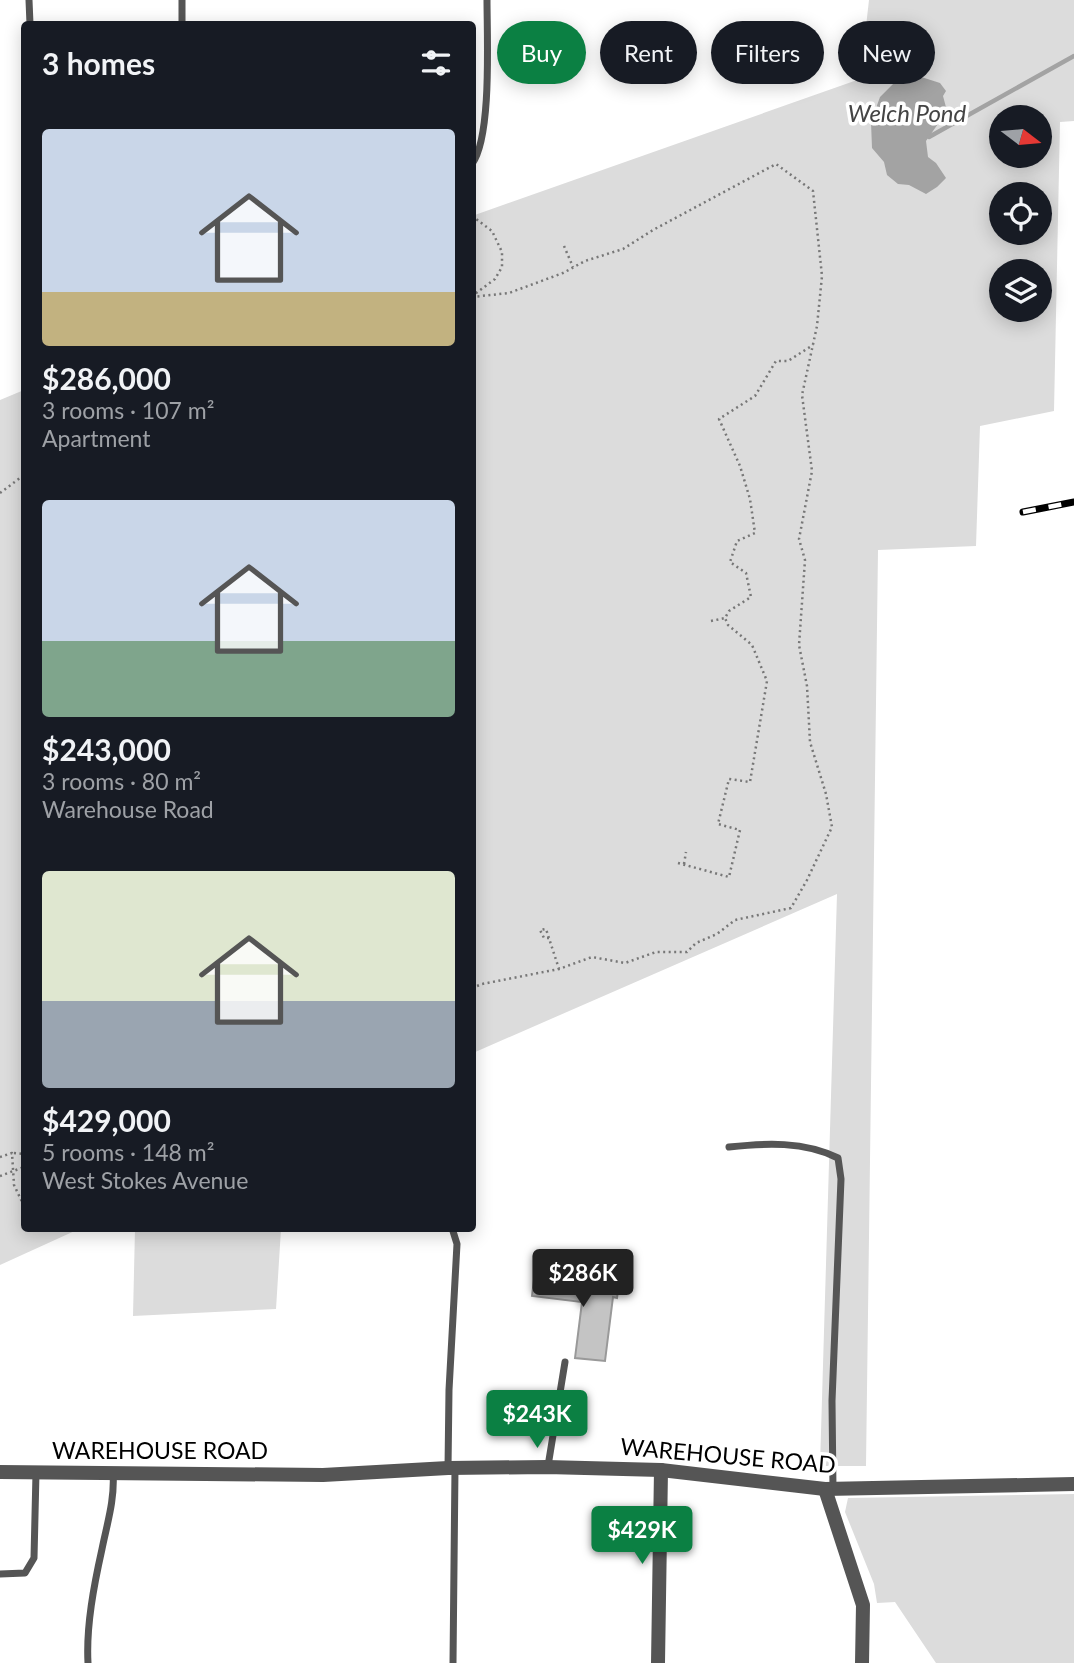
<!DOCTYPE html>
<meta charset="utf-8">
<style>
:root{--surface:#171b24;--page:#242831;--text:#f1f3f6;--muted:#9ea1a6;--accent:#0b8043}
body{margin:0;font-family:Lato,sans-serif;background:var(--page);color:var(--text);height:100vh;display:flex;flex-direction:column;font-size:26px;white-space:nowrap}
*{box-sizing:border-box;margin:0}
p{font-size:23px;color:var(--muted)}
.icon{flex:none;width:38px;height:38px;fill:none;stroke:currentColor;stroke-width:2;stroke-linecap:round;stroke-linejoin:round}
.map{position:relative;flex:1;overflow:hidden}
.side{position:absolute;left:21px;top:21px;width:455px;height:1211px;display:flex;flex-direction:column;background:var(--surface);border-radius:7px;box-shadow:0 4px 18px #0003}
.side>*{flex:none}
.top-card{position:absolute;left:497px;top:21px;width:471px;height:63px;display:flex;gap:14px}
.needle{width:46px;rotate:106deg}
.fabs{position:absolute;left:989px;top:105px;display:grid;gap:14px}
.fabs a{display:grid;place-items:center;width:63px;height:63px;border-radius:50%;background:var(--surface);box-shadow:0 4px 18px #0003;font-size:35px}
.price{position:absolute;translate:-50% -60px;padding:0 16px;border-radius:7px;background:var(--accent);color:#fff;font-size:23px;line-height:46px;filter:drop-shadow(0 2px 4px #0008)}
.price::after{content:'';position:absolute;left:50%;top:42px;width:21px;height:16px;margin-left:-10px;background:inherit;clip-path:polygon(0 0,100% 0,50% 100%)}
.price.active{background:#222;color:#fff}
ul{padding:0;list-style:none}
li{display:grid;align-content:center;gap:14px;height:371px;padding:0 21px}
li span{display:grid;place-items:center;height:217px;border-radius:7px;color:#555}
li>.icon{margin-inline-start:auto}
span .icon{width:126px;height:126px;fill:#fffc;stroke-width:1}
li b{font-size:30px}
h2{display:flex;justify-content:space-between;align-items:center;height:84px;padding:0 21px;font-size:30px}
.tag{padding:0 24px;border-radius:32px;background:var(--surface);box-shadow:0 4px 18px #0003;font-size:24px;line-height:63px}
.tag.active{background:var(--accent);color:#fff}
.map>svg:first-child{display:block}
.green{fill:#dcdcdc;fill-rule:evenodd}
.water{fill:#a3a3a3}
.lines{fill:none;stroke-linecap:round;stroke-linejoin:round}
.stream{stroke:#a3a3a3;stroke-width:4.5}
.building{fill:#c4c4c4;stroke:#999;stroke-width:2}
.path{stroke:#777;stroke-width:2.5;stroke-dasharray:2 3.5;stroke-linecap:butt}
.service{stroke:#555;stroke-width:7}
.minor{stroke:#555;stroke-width:14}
.rail-casing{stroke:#000;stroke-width:7}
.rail{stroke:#fff;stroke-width:4.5;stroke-dasharray:13;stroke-linecap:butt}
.labels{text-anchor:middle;stroke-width:7;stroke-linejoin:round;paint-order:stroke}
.street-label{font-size:23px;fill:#000;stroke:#fff}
.water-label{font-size:24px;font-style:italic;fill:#444;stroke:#fff}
</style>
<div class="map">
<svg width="1074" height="1663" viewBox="0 0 1074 1663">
<rect width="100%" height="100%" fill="#fff"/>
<g class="green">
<path d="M869,0H1074V121L1060,122L1054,411L980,426L976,546L878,550L866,1466H820L837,894L473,1053L472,216L860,79ZM1001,117H1040V156H1001ZM1001,194H1040V233H1001ZM1001,271H1040V310H1001Z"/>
<polygon points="24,390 24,1228 79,1229 0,1265 0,400"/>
<polygon points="135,1229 281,1229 276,1309 133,1316"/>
<polygon points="1074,1494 1074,1663 936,1663 895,1602 877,1603 874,1584 845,1512 848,1498"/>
</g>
<polygon class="water" points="915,75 940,83 946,91 943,96 947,111 926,141 928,157 936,163 946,178 937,187 926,194 909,185 898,184 887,175 884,162 872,148 871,122 880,97 895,82"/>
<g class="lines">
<polyline class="stream" points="929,137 1074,56"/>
</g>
<polygon class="building" points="535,1272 619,1283 617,1298 613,1297 605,1361 575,1358 582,1302 532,1296"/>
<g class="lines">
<g class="path">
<polyline points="472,216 492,231 502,252 502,267 495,279 472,296"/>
<polyline points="564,246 573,267"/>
<polyline points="472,297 509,293 563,273 585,261 623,249 653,230 776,164 813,191 822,276 817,326 802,395 812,471 799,539 805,560 799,645 807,686 810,742 826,794 832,827 807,880 791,908 735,920 717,934 696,943 687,952 656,952 625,963 592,957 559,969 482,984 472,988"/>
<polyline points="0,493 24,475"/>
<polyline points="711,621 725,618 729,611 751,597 746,573 730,562 737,541 755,533 750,499 740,466 719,419 755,396 776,361 788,361 813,345"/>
<polyline points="678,863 729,877 740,830 718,824 729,779 750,782 767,681 752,645 728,625 725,618"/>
<polyline points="684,864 686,852"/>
<polyline points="549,938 544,938 540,930 546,929 559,969"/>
<polyline points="14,1153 24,1154"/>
<polyline points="0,1157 12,1153 14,1185 24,1206"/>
<polyline points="0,1176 24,1167"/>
<polyline points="35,1228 36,1230"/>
</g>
<g class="service">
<polyline points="29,0 30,24"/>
<polyline points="182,0 182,24"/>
<path d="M472,164C492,137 487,37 487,0"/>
<path d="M729,1147C765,1143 804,1141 838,1158L841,1179L832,1401L833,1489"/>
<polyline points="548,1466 565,1362"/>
<polyline points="448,1468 449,1390 457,1244 452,1228"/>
<polyline points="0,1574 25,1573 34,1558 36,1473"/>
<path d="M88,1663C86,1626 94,1585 102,1549C107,1524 115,1499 113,1473"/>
<polyline points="453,1663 455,1468"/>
</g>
<g class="minor">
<polyline points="0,1472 323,1475 448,1468 547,1467 661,1470 825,1489 1074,1484"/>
<polyline points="825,1489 863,1605 862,1663"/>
<polyline points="658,1663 661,1470"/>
</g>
<defs>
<polyline id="rail" points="1023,512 1074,502"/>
</defs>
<use href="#rail" class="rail-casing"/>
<use href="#rail" class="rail"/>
</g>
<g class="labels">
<g class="street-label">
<text x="160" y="1459">WAREHOUSE ROAD</text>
<text transform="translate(728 1456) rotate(5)" y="8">WAREHOUSE ROAD</text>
</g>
<g class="water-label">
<text x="907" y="122">Welch Pond</text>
</g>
</g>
</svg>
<div class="fabs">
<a><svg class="needle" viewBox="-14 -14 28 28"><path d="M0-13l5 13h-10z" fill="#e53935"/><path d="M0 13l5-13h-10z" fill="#9ea1a6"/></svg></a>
<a><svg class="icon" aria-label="locate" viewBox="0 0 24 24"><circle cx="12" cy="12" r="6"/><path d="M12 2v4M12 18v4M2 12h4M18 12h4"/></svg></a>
<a><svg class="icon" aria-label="layers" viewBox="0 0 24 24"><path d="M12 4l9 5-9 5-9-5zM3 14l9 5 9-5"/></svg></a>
</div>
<b class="price active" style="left:583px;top:1309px">$286K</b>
<b class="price" style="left:537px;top:1450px">$243K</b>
<b class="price" style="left:642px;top:1566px">$429K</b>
<div class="top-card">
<a class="tag active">Buy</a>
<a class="tag">Rent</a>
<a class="tag">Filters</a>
<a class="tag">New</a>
</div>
<section class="side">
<h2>3 homes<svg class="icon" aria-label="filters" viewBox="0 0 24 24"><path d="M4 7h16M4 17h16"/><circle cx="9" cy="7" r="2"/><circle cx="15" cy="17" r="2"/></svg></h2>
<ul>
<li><span style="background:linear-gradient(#c9d6e8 75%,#c2b280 0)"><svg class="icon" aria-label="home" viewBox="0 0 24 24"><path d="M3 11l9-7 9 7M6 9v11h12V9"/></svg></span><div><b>$286,000</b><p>3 rooms · 107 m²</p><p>Apartment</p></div></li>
<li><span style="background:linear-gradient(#c9d6e8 65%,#7fa58c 0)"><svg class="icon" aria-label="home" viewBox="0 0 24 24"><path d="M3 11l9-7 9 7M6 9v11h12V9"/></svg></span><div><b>$243,000</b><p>3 rooms · 80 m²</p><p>Warehouse Road</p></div></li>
<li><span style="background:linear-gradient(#dfe7d0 60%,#9aa5b1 0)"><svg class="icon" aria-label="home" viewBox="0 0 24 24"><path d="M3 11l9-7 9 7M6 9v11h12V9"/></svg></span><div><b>$429,000</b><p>5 rooms · 148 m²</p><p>West Stokes Avenue</p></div></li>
</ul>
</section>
</div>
